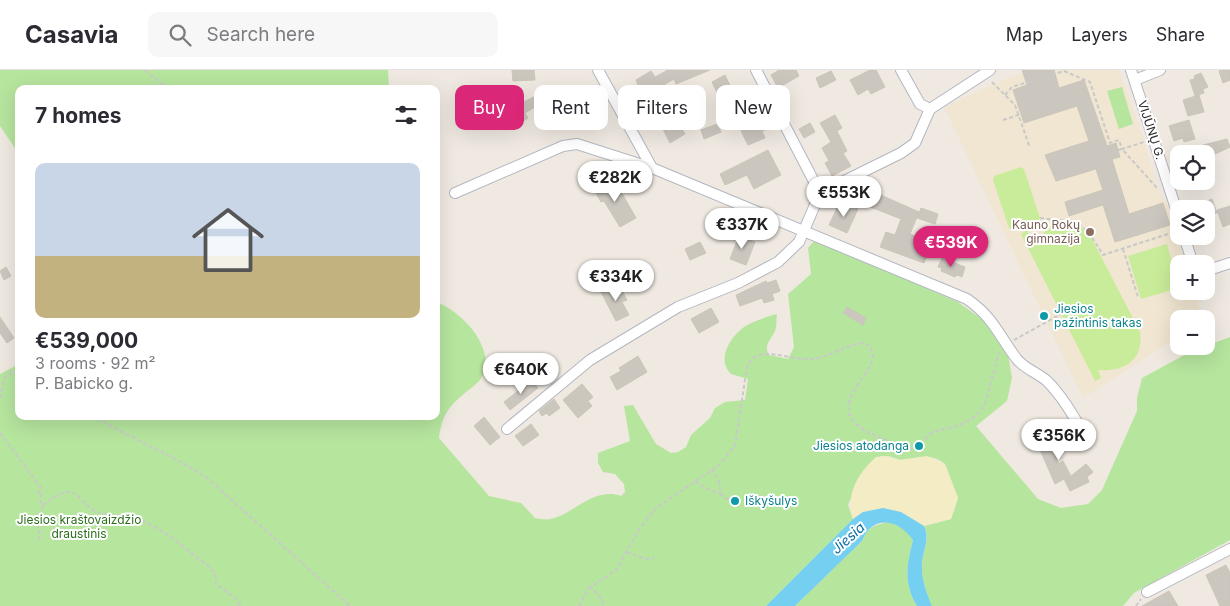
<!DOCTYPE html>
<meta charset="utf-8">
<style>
:root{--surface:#fff;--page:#f7f7f7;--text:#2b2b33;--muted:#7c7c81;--line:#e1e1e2;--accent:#db2777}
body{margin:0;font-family:Inter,sans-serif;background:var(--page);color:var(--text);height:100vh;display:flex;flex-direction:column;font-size:19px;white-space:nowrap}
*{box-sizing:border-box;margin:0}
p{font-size:16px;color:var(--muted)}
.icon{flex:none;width:28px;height:28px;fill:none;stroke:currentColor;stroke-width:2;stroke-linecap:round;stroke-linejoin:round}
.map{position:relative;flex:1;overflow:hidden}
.drawer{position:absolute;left:15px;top:15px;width:425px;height:335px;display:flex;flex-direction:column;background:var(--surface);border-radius:10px;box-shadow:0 5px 20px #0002}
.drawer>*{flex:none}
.banner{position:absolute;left:455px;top:15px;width:475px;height:45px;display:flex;gap:10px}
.controls{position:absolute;left:1170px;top:75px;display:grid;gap:10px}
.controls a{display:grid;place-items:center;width:45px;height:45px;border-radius:10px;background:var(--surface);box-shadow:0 5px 20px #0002;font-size:25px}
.price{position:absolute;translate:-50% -42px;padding:0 11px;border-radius:18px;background:#fff;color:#222;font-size:16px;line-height:32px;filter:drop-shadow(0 1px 2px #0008)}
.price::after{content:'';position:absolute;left:50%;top:30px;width:15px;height:11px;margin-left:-8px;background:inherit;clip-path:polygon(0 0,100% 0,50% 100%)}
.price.selected{background:var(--accent);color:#fff}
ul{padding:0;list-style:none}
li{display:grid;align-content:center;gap:10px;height:265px;padding:0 20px}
li span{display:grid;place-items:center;height:155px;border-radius:10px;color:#555}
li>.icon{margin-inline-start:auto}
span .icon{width:90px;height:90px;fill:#fffc;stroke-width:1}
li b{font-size:21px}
h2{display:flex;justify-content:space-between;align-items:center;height:60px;padding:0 20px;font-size:21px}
.pill{padding:0 18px;border-radius:10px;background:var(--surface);box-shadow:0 5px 20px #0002;font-size:18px;line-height:45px}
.pill.selected{background:var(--accent);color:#fff}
header{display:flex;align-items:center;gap:30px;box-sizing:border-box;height:70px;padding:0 25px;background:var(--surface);border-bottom:1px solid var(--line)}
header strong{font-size:24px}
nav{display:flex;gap:28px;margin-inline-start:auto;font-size:18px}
.search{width:350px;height:45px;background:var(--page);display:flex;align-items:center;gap:12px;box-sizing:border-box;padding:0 18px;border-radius:10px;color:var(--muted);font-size:19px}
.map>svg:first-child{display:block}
.education{fill:#f0e6d1}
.green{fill:#b6e59e}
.sand{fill:#f3ecc5}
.pitch{fill:#c9ec9a}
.water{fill:#75cff0}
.building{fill:#cbc7bf;stroke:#cbc5ba}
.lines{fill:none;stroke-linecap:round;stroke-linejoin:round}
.street-casing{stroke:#b4b7c1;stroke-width:12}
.path{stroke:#c9c9c9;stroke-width:2;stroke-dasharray:4 2.5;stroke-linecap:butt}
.street{stroke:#fff;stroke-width:10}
.education-dot{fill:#8d6e63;stroke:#fff;stroke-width:2}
.culture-dot{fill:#0f9aa8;stroke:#fff;stroke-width:2}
.labels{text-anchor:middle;stroke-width:4;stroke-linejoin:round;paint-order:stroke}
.street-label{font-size:12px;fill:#2e2e2e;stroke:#fff}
.education-label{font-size:12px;fill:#785e54;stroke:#fff;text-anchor:end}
.culture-label{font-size:12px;fill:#0d838f;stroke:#fff;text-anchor:start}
.park-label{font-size:12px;fill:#2c6e1b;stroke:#fff}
.water-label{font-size:14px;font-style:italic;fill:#0d6fa3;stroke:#fff}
</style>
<header>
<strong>Casavia</strong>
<div class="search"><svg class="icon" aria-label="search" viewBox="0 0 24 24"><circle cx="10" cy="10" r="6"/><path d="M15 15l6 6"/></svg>Search here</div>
<nav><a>Map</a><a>Layers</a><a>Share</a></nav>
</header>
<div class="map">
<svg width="1230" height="536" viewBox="0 0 1230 536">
<rect width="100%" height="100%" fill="#efe9e1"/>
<polygon class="education" points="1034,0 1119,0 1143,66 1158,122 1166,131 1186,194 1179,194 1179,221 1194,221 1203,249 1179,249 1179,266 1083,328 944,37 1006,9"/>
<g class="green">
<polygon points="0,0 388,0 389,19 19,19 19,84 0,56"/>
<polygon points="1122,17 1133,54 1119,59 1107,21"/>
<path d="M815,170L958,232L987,253L1008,285L1012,308L1007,331L976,356L1038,429L1061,438L1088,434L1102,420L1137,341V328L1142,308L1190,282L1230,267V470L1134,523L1123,536H932C927,524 922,511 922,498C921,484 931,470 924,456L951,449L958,428L945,394C934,385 922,386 909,390C900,392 894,386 886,386C864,386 856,419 848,435L853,449L766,536H0V304L19,294V346H436V232C462,241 500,281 480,310C476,315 469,319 465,323C448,337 442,346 439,368L489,426L521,433L535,448C540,449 547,450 551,449C576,443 593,417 621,426L625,422L624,414L615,404L603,402L598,393V383L630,371L624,336L633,335L656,374L671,383L678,382L686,377L691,365L710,348L715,338L725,332L745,330L748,309L731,304C716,290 730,267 744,257C753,251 766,247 777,244C776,249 777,256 775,261C771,270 763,275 769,285L788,289L794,277L788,224L811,204L808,178Z"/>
<path d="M889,452L906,460L913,470C907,494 903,514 917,536H795L862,471C867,457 875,455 889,452Z"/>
</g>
<path class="sand" d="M885,386L899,390L927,386L945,394L958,428L951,449L924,456C901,440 879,432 853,449C845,425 858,403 876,387Z"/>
<g class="pitch">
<polygon points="1021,97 1024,99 1040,148 1038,151 1012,160 1009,158 993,110 994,106"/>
<path d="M1061,152L1078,153L1091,167L1140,262C1144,290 1124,302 1098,300L1101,308L1095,311L1021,164L1027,160L1035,175L1048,157Z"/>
<polygon points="1167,174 1179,218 1141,229 1128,186"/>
</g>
<path class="water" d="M883,438L901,442L924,456C931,470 921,484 922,498C922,511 927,524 932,536H917C903,513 907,494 913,470C899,449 872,444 862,471L795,536H766L853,449L863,442Z"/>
<g class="building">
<polygon points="512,0 534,0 535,10 513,11"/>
<polygon points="668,0 710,0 676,14 674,9 660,17 670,35 690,24 695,32 682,39 691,54 682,59 685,64 670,73 653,39 649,41 635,16 638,15 636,10 651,1 655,7"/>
<polygon points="779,0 796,0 799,6 778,18 771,5"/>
<polygon points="870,0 876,0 885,17 871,24 868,19 858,25 850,10"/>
<polygon points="1022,0 1054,0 1059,18 1084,10 1107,76 1116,73 1120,87 1112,89 1129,144 1163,133 1170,155 1115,172 1103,135 1069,146 1065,132 1103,120 1096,99 1056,111 1045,85 1089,71 1077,36 1024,53 1013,20 1027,15"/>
<polygon points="1223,0 1230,0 1230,10 1223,13 1219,1"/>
<polygon points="831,1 836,10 820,18 816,8"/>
<polygon points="1201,3 1208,17 1203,19 1204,23 1195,26 1190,10 1195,9 1194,6"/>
<polygon points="725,5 732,20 719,27 712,12"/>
<polygon points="553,17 564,39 550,46 543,32 525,43 528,48 519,54 510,39"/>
<polygon points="484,24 485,34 480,34 481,57 470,58 469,50 465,50 463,25"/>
<polygon points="1199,25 1204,42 1188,46 1183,30"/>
<polygon points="835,45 842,58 837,61 847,81 843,83 851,96 832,106 825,93 829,91 822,78 831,72 820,53"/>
<polygon points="1189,50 1195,69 1184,72 1183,68 1174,71 1169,56"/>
<polygon points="763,51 767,59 762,61 765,68 748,75 741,61"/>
<polygon points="810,53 815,62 804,68 799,59"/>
<polygon points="717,54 721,62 704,69 701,60"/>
<polygon points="1227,69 1230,77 1207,88 1203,75"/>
<polygon points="768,80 781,105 754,119 747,105 725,115 720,104"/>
<polygon points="601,109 609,124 619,118 636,148 620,157 604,131 601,132 591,114"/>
<polygon points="874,122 919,142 910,164 932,173 924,193 880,177 886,162 895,165 901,149 868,136"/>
<polygon points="1212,129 1217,143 1206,146 1206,139 1188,139"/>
<polygon points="846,134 858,139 847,163 829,155 837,138 843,140"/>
<polygon points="1230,136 1230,154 1223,157 1217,140"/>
<polygon points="921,138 938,144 935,154 917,148"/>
<polygon points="739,166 755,172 746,195 730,189"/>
<polygon points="700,172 706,183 690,190 685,179"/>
<polygon points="942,188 965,197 962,207 957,205 955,207 941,201 942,198 938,197"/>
<polygon points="6,197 11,206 4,210 0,201"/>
<polygon points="776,210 780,221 772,224 774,230 764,233 762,228 740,236 736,225 766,211 767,213"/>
<polygon points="618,213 627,230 622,232 629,245 616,251 601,222"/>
<polygon points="847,237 866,248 863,255 843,243"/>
<polygon points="711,238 719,252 699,263 691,249"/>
<polygon points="0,247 14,268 7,273 0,263"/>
<polygon points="638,286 647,302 617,320 610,307 621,301 619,298"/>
<polygon points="532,310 538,318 510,340 504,332"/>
<polygon points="582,314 593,327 588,331 592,336 578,348 563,330"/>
<polygon points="554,329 560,338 549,346 547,343 542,346 539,341"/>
<polygon points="484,347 500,367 490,375 474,356"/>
<polygon points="1045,352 1057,369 1050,375 1059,394 1063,391 1071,406 1086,394 1093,402 1087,407 1089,412 1070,421 1064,409 1055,414 1038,375 1036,377 1032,368 1042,363 1038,357"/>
<polygon points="531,354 539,365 523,376 515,366"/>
<polygon points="1226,495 1230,503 1230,536 1220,536 1206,505"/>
<polygon points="1169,521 1178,536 1142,536"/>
</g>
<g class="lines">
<defs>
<g id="street">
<path d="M598,0L652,98L967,229C994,248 998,264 1016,288C1023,298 1038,303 1047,311C1063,327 1074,347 1085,366"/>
<polyline points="756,0 820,123"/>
<polyline points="901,0 920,34 930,39"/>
<polyline points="1131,0 1179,148"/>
<polyline points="1135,10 1160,0"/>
<polyline points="455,123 563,76 577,74 652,98"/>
<polyline points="1184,166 1193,194"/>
<polyline points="1206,201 1230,193"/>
<polyline points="507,359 590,290 678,237 738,213 778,192 799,172 820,123 901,83 915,73 930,39 990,0"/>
<polyline points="1147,522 1230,479"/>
</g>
</defs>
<use href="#street" class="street-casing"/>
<g class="path">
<polyline points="145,0 168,19"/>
<polyline points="992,12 1015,35 1030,78"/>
<polyline points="1005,25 1012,17 1064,1 1090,12 1110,73 1119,70 1122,79 1144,72"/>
<polyline points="1003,50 1021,44"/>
<polyline points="1118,80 1122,79 1157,118"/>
<path d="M1040,148C1081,153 1081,148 1103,185L1174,162"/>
<polyline points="1123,179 1138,227"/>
<polyline points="1014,270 1061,244"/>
<polyline points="18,302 19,302"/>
<polyline points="0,328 5,307 13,301 19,305"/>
<polyline points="91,346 185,394 207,408 350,536"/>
<polyline points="0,363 41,418 38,422 41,422 40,430 43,435 37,452 40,467 36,472"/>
<polyline points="712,399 719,411 721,424 729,431 735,431"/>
<polyline points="695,411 705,418 721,424"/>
<path d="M43,435C83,404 74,437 104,444C113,447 123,444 131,447C163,456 186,480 212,499L215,505L216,514L235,528L241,536"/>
<polyline points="627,482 645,489 654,488"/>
<polyline points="590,516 602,529 604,536"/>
<path d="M579,536L588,519L616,500L640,458L656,438L718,396L735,376L747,297C757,273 786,290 809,289C828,289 845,274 865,273C901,297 799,336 881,368C890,371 903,379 913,378C922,377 924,368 930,364C934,361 940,360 945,359C962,355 976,350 985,334L999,282"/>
<polyline points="1136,536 1141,529"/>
</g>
<use href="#street" class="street"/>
</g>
<circle class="education-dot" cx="1090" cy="162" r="5"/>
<g class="culture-dot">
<circle cx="1044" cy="246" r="5"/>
<circle cx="919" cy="376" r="5"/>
<circle cx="735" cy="431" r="5"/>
</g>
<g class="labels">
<g class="street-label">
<text transform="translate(1151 60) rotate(72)" y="4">VIJŪNŲ G.</text>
</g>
<g class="education-label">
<text x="1080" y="159">Kauno Rokų<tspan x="1080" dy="14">gimnazija</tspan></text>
</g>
<g class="culture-label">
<text x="1054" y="243">Jiesios<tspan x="1054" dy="14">pažintinis takas</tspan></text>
<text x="909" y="380" text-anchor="end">Jiesios atodanga</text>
<text x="745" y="435">Iškyšulys</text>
</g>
<g class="park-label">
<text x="79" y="454">Jiesios kraštovaizdžio<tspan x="79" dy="14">draustinis</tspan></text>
</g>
<g class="water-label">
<text transform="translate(848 468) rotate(-42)" y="5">Jiesia</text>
</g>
</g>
</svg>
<div class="controls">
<a><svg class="icon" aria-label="locate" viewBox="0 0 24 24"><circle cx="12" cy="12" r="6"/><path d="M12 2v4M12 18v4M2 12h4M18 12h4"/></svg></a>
<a><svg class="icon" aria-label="layers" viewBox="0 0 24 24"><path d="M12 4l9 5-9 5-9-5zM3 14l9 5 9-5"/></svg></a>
<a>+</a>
<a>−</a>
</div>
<b class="price" style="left:615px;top:133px">€282K</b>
<b class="price" style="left:844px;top:148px">€553K</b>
<b class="price" style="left:742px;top:180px">€337K</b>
<b class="price selected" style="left:951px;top:198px">€539K</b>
<b class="price" style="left:616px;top:232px">€334K</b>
<b class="price" style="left:521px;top:325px">€640K</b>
<b class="price" style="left:1059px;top:391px">€356K</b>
<div class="banner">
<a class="pill selected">Buy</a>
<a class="pill">Rent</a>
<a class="pill">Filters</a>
<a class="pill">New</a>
</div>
<section class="drawer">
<h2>7 homes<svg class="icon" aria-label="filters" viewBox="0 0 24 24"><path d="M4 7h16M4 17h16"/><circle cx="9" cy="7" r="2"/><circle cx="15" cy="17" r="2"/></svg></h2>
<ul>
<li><span style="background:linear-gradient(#c9d6e8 60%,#c2b280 0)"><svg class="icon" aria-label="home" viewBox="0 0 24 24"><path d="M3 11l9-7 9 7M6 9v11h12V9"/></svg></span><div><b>€539,000</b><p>3 rooms · 92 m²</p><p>P. Babicko g.</p></div></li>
</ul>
</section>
</div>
